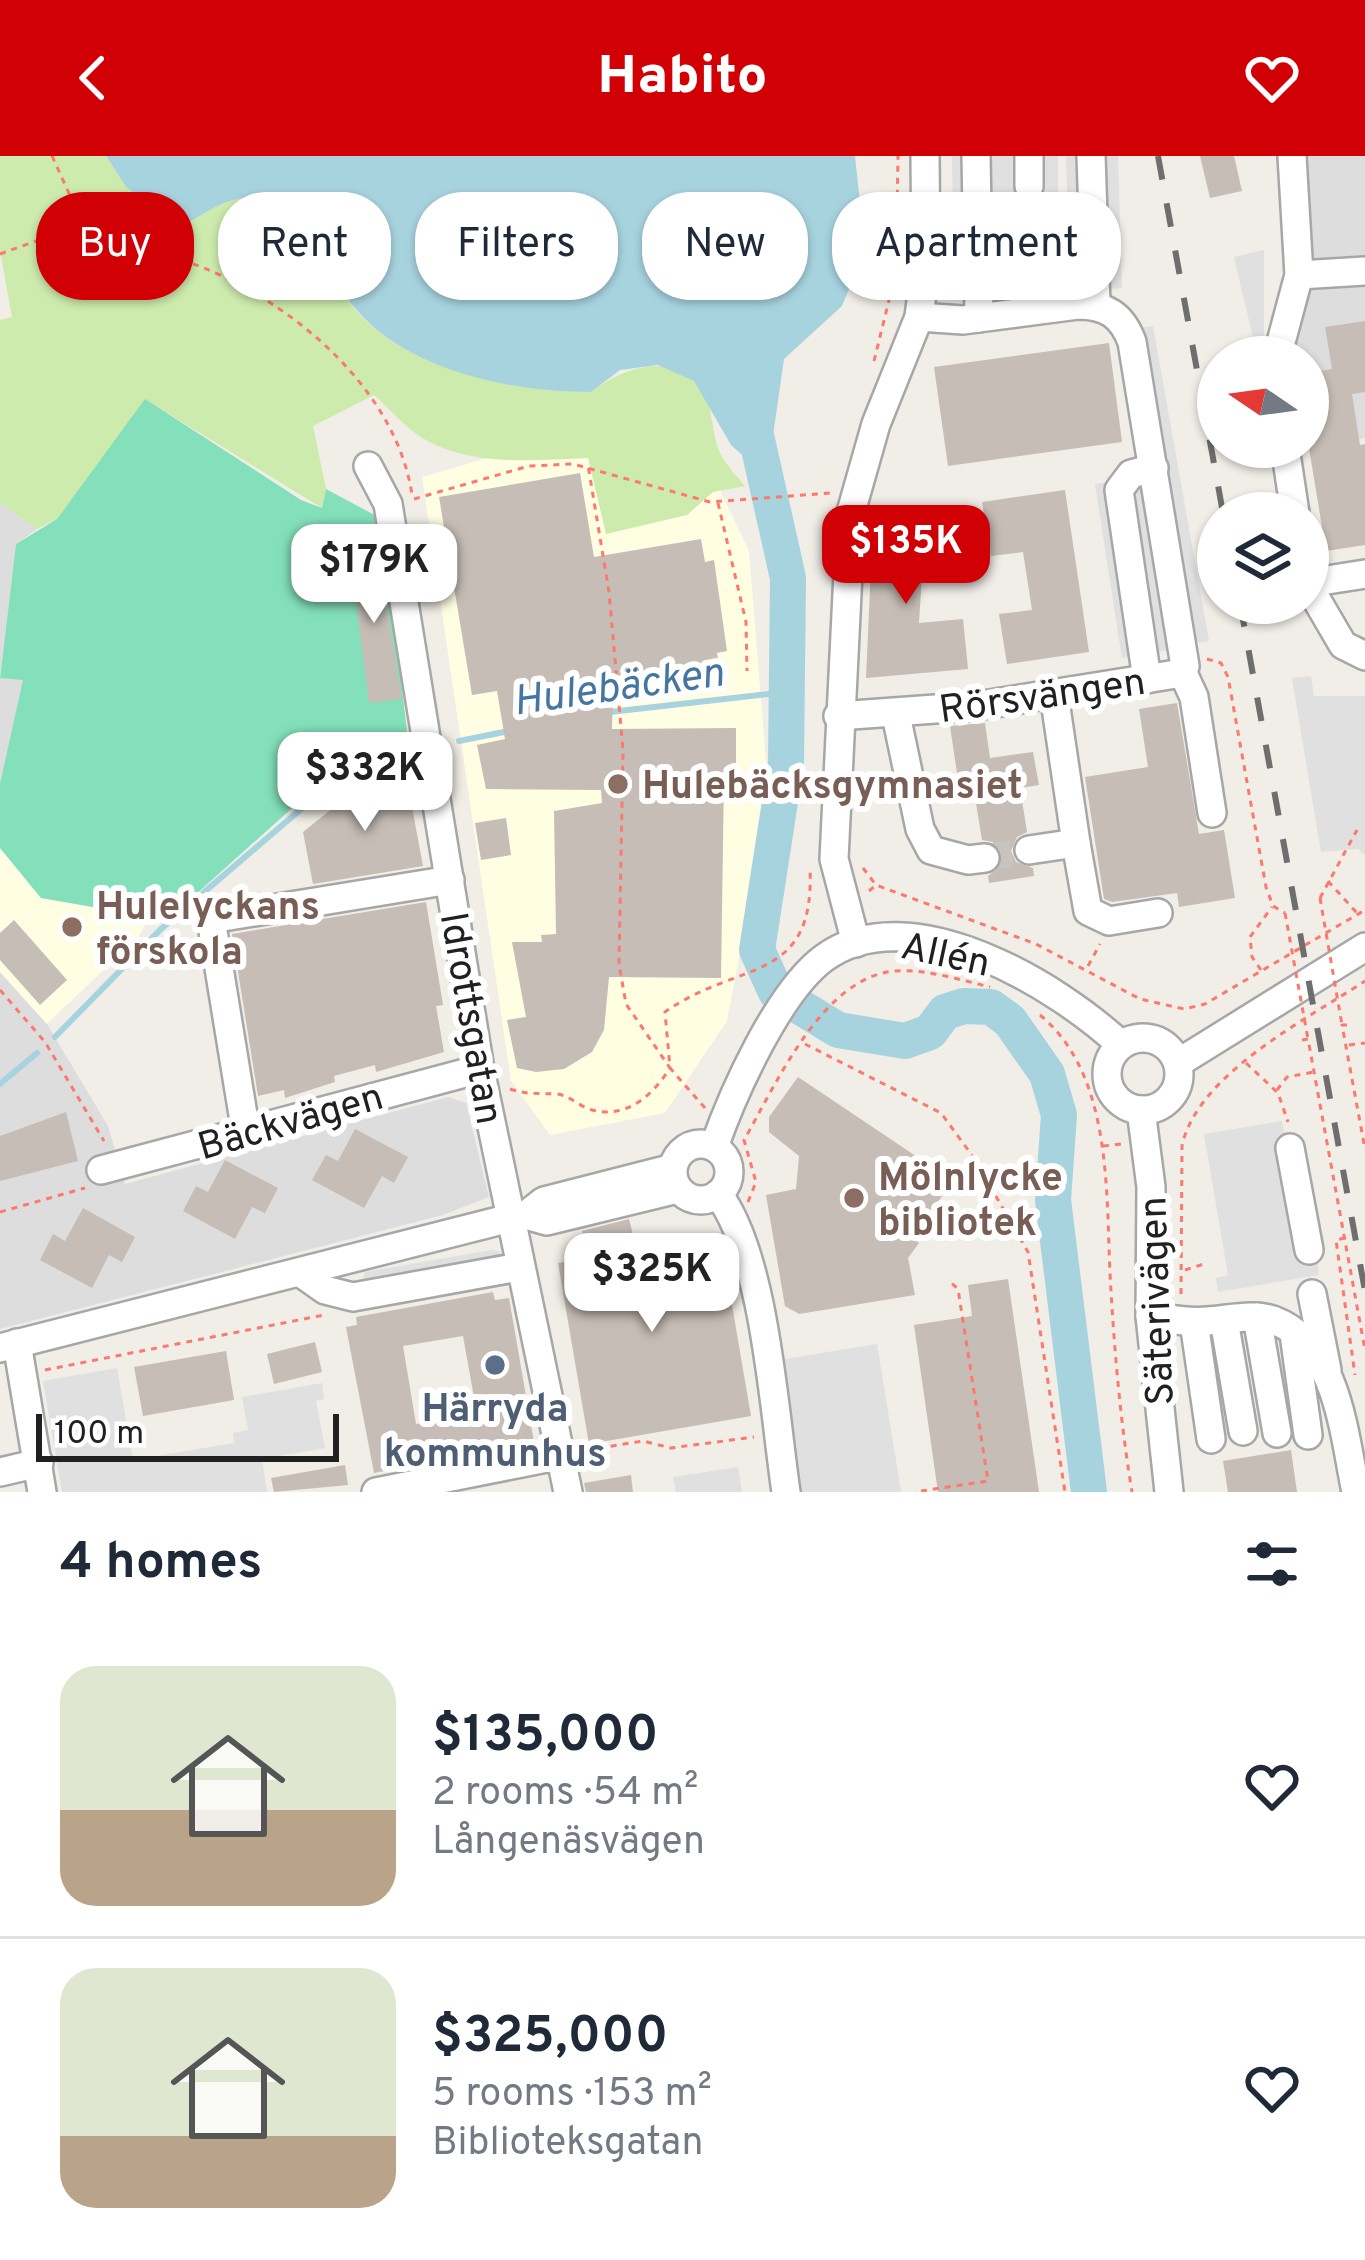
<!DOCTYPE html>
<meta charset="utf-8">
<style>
:root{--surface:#fff;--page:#f6f6f7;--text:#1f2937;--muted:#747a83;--line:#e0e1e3;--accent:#d10004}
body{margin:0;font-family:Overpass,sans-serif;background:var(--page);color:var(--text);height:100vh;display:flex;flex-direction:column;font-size:45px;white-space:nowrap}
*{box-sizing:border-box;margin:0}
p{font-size:39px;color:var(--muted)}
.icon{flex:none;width:66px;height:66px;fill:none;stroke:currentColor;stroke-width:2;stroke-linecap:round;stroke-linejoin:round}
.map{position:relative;height:1336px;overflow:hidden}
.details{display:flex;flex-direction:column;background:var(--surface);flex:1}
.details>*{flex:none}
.top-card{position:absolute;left:36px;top:36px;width:1293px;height:108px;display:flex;gap:24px}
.needle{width:78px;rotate:283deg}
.fabs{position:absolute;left:1197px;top:180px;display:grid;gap:24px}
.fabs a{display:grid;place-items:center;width:132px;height:132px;border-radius:50%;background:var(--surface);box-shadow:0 3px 9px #0004;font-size:60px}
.scale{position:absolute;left:36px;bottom:30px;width:303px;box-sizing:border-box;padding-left:12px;border:6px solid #202020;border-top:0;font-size:33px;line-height:42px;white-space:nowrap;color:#202020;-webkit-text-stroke:9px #fff;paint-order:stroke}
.price{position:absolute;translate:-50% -102px;padding:0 27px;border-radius:24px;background:#fff;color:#222;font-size:39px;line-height:78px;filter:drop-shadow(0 3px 6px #0008)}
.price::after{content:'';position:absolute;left:50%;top:72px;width:36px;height:27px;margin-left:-18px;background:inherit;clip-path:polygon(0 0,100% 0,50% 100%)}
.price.on{background:var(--accent);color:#fff}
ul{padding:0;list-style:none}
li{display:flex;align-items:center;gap:36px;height:300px;padding:0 60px}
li+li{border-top:3px solid var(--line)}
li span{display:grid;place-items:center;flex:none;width:336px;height:240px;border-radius:36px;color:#555}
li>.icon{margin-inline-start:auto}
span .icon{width:144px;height:144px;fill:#fffc;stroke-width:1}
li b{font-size:51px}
h2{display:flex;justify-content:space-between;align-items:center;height:144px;padding:0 60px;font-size:51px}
.pill{padding:0 42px;border-radius:48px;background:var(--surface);box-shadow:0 3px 9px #0004;font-size:42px;line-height:108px}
.pill.on{background:var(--accent);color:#fff}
header{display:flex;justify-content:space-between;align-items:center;height:156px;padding:0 60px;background:var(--accent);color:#fff;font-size:54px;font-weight:800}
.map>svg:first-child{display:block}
.residential{fill:#dedddd}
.education{fill:#fffee2}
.grass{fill:#cdebad}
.pitch{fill:#84e0bb}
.parking{fill:#e0e0e0}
.water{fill:#a7d3df}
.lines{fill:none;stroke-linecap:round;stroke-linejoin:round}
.stream{stroke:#a7d3df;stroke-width:6}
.river{stroke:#a7d3df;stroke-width:36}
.building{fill:#c6bdb6;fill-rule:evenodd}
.minor-tunnel{stroke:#c7c4bf;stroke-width:27;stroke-dasharray:27 14;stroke-linecap:butt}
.minor-casing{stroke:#a7a7a7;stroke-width:32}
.path{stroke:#fb796d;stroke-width:3;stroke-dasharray:6 6;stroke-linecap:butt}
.minor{stroke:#fff;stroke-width:27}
.rail{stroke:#6e6e6e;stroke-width:6;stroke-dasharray:24 24;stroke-linecap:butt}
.path-bridge{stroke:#fb796d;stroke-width:3;stroke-dasharray:6 6;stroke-linecap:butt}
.education-dot{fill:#8d6e63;stroke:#fff;stroke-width:4.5}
.service-dot{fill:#5c6f8a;stroke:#fff;stroke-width:4.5}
.labels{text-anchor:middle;stroke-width:12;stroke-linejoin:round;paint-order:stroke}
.street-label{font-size:39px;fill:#202020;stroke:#fff}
.education-label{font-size:39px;font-weight:bold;fill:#785e54;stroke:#fff;text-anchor:start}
.service-label{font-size:39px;font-weight:bold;fill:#4e5e75;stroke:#fff}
.water-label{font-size:42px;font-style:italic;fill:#4576a2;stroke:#fff}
</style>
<header><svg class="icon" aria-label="back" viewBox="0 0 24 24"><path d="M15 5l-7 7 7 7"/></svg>Habito<svg class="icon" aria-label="heart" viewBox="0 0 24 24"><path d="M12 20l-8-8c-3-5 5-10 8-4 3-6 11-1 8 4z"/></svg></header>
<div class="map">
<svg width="1365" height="1336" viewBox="0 0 1365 1336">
<rect width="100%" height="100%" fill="#f1ede7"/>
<g class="residential">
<polygon points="1297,0 1365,0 1365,282 1298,294 1308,291 1308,201 1292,201 1306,134"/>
<polygon points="0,347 37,373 16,388 0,520"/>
<polygon points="0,522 24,523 0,626"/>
<polygon points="0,816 47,868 108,970 125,1028 448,941 466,947 489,1041 443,1059 0,1173"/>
</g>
<g class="education">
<polygon points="632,260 708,309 749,395 769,643 727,865 665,957 550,979 511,925 422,321"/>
<polygon points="0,692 41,742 150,761 138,781 47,868 0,816"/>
</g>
<path class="grass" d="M0,0H106L126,31L179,71C202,60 230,37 256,43C294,52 329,122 353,151C408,217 513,233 591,236C625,210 682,191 706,243C714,260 712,282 721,299C727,310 737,320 745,330L713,336L687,359L606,378L588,302C536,304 473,311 426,284C407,274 390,253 374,239L313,270L326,333L322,352L146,244L57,363L37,373L0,347V164L12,161L0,95Z"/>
<polygon class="pitch" points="145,243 301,344 322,352 326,333 382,363 409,592 331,617 184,749 150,761 41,742 0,692 0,627 23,524 0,522 16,388 57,363"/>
<g class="parking">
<polygon points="952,0 1058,0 1058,45 1019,46 1020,92 970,93 970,120 954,120"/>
<polygon points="1066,0 1083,0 1086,124 1070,124"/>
<polygon points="1103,0 1118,0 1122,132 1107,133"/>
<polygon points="1264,94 1264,185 1254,186 1234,101"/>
<polygon points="1153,170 1209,485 1196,487 1139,172"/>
<polygon points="1142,321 1169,494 1122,502 1095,328"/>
<polygon points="1311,520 1314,540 1365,540 1365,699 1358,693 1321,696 1292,522"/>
<polygon points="1282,965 1306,1104 1317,1103 1319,1119 1218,1136 1216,1122 1228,1119 1204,978"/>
<polygon points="492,1094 500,1096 497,1109 360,1134 365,1116"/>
<polygon points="877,1188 901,1336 800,1336 779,1204"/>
<polygon points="117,1212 133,1304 234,1287 233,1277 248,1274 242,1241 322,1227 324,1243 316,1245 325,1292 262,1303 267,1336 62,1336 43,1225"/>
<polygon points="738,1311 742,1336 676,1336 673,1321"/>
</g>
<path class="water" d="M106,0H855L865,94L842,150L784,203L767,321L731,289L694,225L658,209L620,214L591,236C514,236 407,216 354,151C329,122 295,52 256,43C230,37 202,60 180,71L126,31Z"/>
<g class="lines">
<g class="stream">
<polyline points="610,556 787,536"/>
<polyline points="459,585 509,575"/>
<polyline points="55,881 161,773 328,630 415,606"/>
<polyline points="0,928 37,897"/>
</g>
<polyline class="river" points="755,275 788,422 786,607 757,794 776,836 838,874 905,885 930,876 945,856 964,850 991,851 1010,865 1047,918 1059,959 1053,1044 1089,1336"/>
</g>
<g class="building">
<polygon points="1200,0 1234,0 1242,35 1210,42"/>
<polygon points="1365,165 1365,236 1352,238 1360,289 1365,288 1365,389 1326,395 1308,286 1308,217 1332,213 1325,171"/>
<polygon points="1109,187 1122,286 948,310 934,211"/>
<polygon points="580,317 594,401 701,383 705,406 714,404 727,495 717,497 721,519 613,538 612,573 736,572 736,620 724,621 721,822 609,821 604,874 592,896 564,913 536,916 517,912 507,864 526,861 512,786 542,786 541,779 556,778 554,655 602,647 601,634 486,633 477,589 505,583 497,535 472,539 439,341"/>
<polygon points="1065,334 1089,496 1007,508 999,458 1032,454 1023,396 991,400 989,387 969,390 967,374 986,371 982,346"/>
<polygon points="899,353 926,355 919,467 963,463 968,513 866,522 873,366 898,367"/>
<polygon points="376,387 402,543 369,547 349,391"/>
<polygon points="1177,547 1199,678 1224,674 1235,742 1179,751 1177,737 1112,746 1104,743 1085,621 1148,611 1139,553"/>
<polygon points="985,567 990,602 1033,596 1039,629 1020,632 1027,676 1017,681 1011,695 1016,706 1033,712 1034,720 989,727 988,720 1001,710 1003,699 993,686 982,684 975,641 961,644 950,570"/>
<polygon points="406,619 423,710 313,728 303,676 369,623"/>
<polygon points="506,662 511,699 481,704 475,667"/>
<polygon points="426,746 443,849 436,850 444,896 376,916 375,909 334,920 335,926 285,942 284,934 258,940 232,778"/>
<polygon points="14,764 67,824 40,849 0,804 0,777"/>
<polygon points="798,921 953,1025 912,1082 919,1087 908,1102 915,1139 799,1158 785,1150 766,1039 796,1033 799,1000 769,976 769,961"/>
<polygon points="66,956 78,1005 0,1025 0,980"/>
<polygon points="355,973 408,1001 394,1027 382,1020 364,1052 312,1024 326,999 338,1005"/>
<polygon points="225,1004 278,1032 265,1057 252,1051 235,1083 183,1055 196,1030 208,1036"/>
<polygon points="83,1052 135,1081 122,1106 109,1099 92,1132 40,1104 53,1078 65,1085"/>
<polygon points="629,1063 637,1094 720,1079 751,1260 589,1288 558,1107 588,1102 582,1075"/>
<polygon points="1008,1123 1039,1336 938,1336 914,1169 972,1160 968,1129"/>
<path d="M493,1136L495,1144L509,1142L534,1286L374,1317L346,1171L357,1169L356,1161ZM463,1180L477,1258L416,1268L403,1190Z"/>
<polygon points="315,1186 322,1216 274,1228 267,1198"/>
<polygon points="226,1195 234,1244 143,1260 134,1211"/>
<polygon points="1291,1294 1297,1336 1228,1336 1223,1305"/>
<polygon points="345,1309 348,1329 274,1336 271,1322"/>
<polygon points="631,1319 633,1336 586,1336 584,1327"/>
</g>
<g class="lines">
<polyline class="minor-tunnel" points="985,702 1029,694"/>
<defs>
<g id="minor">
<polyline points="976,0 979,162"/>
<polyline points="1029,0 1029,30"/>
<polyline points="1091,0 1096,149"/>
<polyline points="1299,119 1365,115"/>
<polyline points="1277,201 1299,119 1292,0"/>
<polyline points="1285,291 1295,357"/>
<polyline points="368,310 388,348 480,913 568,1336"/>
<polyline points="1308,427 1365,418"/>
<polyline points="1308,429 1343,489 1365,500"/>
<polyline points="1182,515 1194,541 1212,657"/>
<polyline points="1147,523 1119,334 1131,318 1154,312"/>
<polyline points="896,559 920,673 931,694 968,704 985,702"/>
<path d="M838,560L977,550L1176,518L1185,510L1132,186C1122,159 1106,149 1078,149L963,164L919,161"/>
<polyline points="1076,687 1088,755 1109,765 1158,757"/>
<polyline points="1029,694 1076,687 1054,538"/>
<polyline points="856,787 834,703 851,356 876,268 919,161 926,105 925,0"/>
<circle cx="1143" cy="918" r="36"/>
<polyline points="1178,907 1365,791"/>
<polyline points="1141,954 1151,1031 1150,1160 1169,1336"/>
<polyline points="246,977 211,763 450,724"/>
<circle cx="701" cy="1016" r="28"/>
<path d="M714,991C733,937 778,836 824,802C910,739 1058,830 1121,889"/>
<polyline points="1290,992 1309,1094"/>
<polyline points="101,1014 480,913"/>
<path d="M718,1038C765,1100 774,1255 786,1336"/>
<polyline points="526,1059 544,1045 673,1012"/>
<polyline points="301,1117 325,1134 353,1141 519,1111"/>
<polyline points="1312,1138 1327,1214"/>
<path d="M1150,1160C1169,1163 1188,1167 1207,1165C1227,1164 1253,1157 1273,1164C1338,1188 1344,1279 1356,1336"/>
<polyline points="1257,1161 1277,1277"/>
<polyline points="1224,1164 1243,1275"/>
<polyline points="1194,1166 1211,1283"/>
<polyline points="1294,1178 1308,1279"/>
<polyline points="17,1187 42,1336"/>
<polyline points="0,1192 510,1062 526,1059 547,1065 678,1033"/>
<polyline points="0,1316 39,1307"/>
<polyline points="376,1336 562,1299"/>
</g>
</defs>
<use href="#minor" class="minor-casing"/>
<g class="path">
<path d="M52,0L83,68C120,90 164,96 204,112C297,150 397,236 412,339"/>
<polyline points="0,98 81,69"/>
<polyline points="874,205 896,116 898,0"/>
<polyline points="414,343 529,310 573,308 710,346 831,337"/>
<polyline points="718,347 746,466 747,515"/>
<polyline points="1207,503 1221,507 1228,521 1266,731 1273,750 1285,757"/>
<polyline points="863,712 876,729"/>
<polyline points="1328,725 1357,757"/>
<polyline points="869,735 876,729 1036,788 1140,843 1184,853 1205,848 1365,754"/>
<polyline points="1320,742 1357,674"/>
<polyline points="1088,810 1100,788"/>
<polyline points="1261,814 1252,801 1250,781 1272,751"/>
<polyline points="0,834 45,886 104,985"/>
<path d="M1040,859C1116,922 1105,1046 1111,1135C1115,1202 1121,1270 1132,1336"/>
<polyline points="1347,869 1342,869 1365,993"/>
<polyline points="1302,884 1308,883 1365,1194"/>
<polyline points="805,888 941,957 974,1002 1028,1096 1065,1336"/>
<polyline points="1349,889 1365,887"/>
<polyline points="1246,907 1278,937 1288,966"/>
<path d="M510,933C528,939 539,937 557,938C569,939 580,951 592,954C627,963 653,939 670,912L626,848L619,808L623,594L609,436L588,309"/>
<polyline points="1277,934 1287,921 1314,916"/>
<path d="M705,952L670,912L665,856C740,803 815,829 810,712"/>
<polyline points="1103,990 1122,988"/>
<path d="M748,1046L756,1026L744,984C777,927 823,820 896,815C926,813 961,824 990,831"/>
<polyline points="0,1056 85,1032"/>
<polyline points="1345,1082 1336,1084 1355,1219"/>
<polyline points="1185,1114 1207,1107"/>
<path d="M1181,1138L1182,990C1197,918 1309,862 1365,825"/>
<polyline points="45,1214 324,1159"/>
<polyline points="587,1294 643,1285 671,1292 754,1281"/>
<polyline points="921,1335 988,1325 958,1133 949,1125"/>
</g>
<use href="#minor" class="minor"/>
<g class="rail">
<polyline points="1158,0 1223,357"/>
<polyline points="1240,447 1365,1135"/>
</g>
<g class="path-bridge">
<polyline points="1320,742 1342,869"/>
<polyline points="1285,757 1308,883"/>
</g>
</g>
<g class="education-dot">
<circle cx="618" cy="628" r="12"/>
<circle cx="72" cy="771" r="12"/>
<circle cx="854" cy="1042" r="12"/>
</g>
<circle class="service-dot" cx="495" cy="1209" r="12"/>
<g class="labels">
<g class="street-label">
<text transform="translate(1042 538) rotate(-8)" y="14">Rörsvängen</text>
<text transform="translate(946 797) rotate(12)" y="14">Allén</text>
<text transform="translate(473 862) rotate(80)" y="14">Idrottsgatan</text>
<text transform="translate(290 964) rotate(-16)" y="14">Bäckvägen</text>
<text transform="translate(1155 1145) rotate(-92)" y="14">Säterivägen</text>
</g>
<g class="education-label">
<text x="642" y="642">Hulebäcksgymnasiet</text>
<text x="96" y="763">Hulelyckans<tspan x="96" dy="45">förskola</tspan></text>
<text x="878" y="1034">Mölnlycke<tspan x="878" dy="45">bibliotek</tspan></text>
</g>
<g class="service-label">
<text x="495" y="1265">Härryda<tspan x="495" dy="45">kommunhus</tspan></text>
</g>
<g class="water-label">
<text transform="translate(618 529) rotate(-8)" y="15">Hulebäcken</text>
</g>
</g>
</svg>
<div class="fabs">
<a><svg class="needle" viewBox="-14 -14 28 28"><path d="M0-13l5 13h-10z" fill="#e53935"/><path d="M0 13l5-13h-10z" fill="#747a83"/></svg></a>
<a><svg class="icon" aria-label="layers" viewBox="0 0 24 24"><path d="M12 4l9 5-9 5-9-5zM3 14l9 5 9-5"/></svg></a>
</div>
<div class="scale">100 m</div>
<b class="price on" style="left:906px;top:451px">$135K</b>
<b class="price" style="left:374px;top:470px">$179K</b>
<b class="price" style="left:365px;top:678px">$332K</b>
<b class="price" style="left:652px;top:1179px">$325K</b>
<div class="top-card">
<a class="pill on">Buy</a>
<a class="pill">Rent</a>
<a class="pill">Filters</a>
<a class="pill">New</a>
<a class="pill">Apartment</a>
</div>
</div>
<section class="details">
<h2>4 homes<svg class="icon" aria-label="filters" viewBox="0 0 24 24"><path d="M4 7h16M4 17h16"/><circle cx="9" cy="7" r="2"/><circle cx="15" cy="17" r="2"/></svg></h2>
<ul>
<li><span style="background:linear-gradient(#dfe7d0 60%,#b9a48a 0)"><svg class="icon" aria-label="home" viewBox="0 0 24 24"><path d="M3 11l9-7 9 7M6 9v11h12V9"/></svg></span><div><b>$135,000</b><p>2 rooms · 54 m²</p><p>Långenäsvägen</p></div><svg class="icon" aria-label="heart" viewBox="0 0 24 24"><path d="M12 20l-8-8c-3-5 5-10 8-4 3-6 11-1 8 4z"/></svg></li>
<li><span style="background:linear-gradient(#dfe7d0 70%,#b9a48a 0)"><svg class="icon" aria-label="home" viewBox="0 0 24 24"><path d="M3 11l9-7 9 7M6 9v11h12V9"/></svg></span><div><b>$325,000</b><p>5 rooms · 153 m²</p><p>Biblioteksgatan</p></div><svg class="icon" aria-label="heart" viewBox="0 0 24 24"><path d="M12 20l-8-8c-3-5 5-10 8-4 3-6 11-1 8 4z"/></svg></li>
</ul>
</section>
